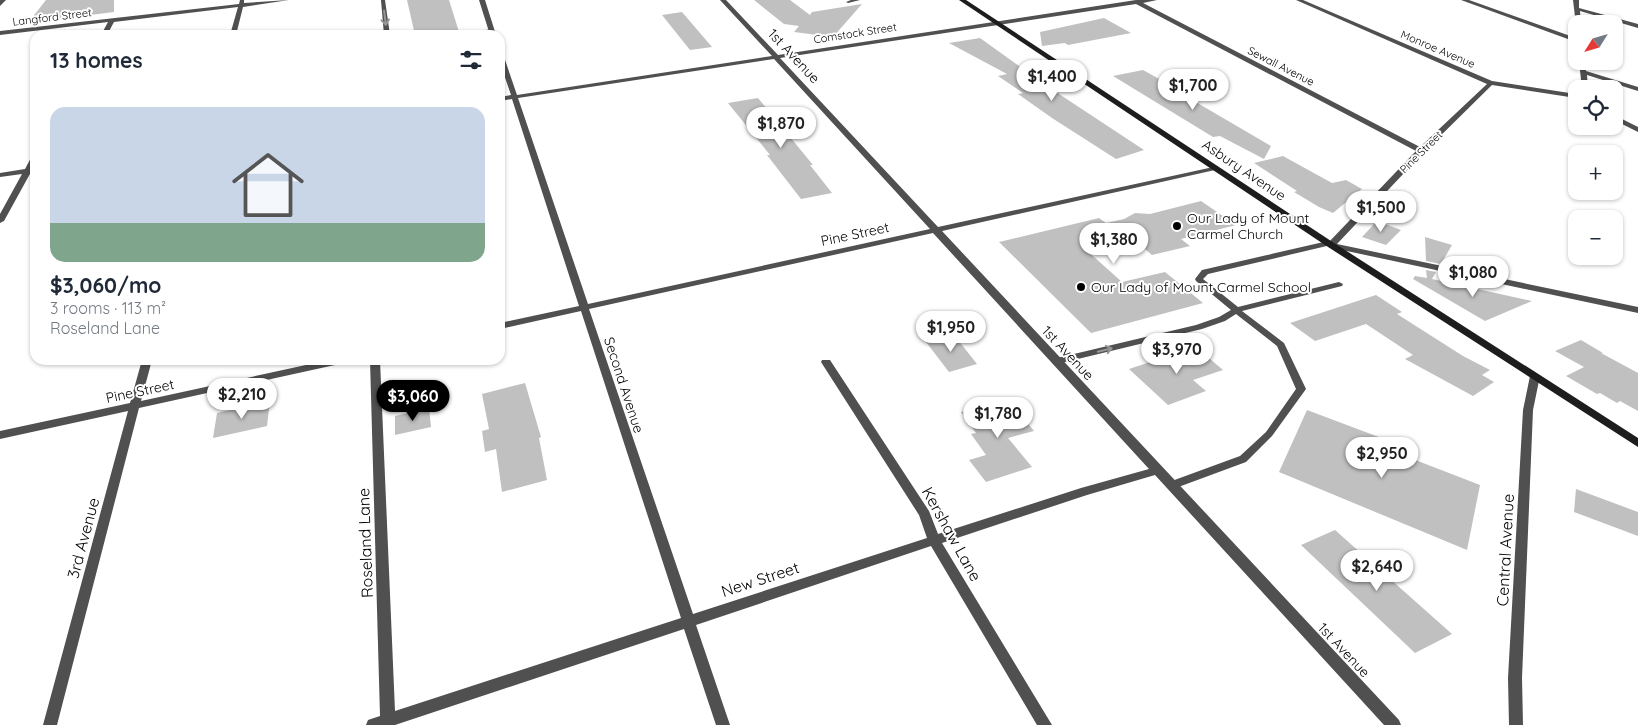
<!DOCTYPE html>
<meta charset="utf-8">
<style>
:root{--surface:#fff;--page:#f2f2f3;--text:#1f2937;--muted:#747a83;--accent:#000}
body{margin:0;font-family:Quicksand,sans-serif;background:var(--page);color:var(--text);height:100vh;display:flex;flex-direction:column;font-size:19px;white-space:nowrap}
*{box-sizing:border-box;margin:0}
p{font-size:16px;color:var(--muted)}
.icon{flex:none;width:28px;height:28px;fill:none;stroke:currentColor;stroke-width:2;stroke-linecap:round;stroke-linejoin:round}
.map{position:relative;flex:1;overflow:hidden}
.side{position:absolute;left:30px;top:30px;width:475px;height:335px;display:flex;flex-direction:column;background:var(--surface);border-radius:15px;box-shadow:0 1px 4px #0004}
.side>*{flex:none}
.needle{width:32px;rotate:233deg}
.controls{position:absolute;left:1568px;top:15px;display:grid;gap:10px}
.controls a{display:grid;place-items:center;width:55px;height:55px;border-radius:10px;background:var(--surface);box-shadow:0 1px 4px #0004;font-size:25px}
.price{position:absolute;translate:-50% -42px;padding:0 11px;border-radius:18px;background:#fff;color:#222;font-size:16px;line-height:32px;filter:drop-shadow(0 1px 2px #0008)}
.price::after{content:'';position:absolute;left:50%;top:30px;width:15px;height:11px;margin-left:-8px;background:inherit;clip-path:polygon(0 0,100% 0,50% 100%)}
.price.on{background:var(--accent);color:#fff}
ul{padding:0;list-style:none}
li{display:grid;align-content:center;gap:10px;height:265px;padding:0 20px}
li span{display:grid;place-items:center;height:155px;border-radius:15px;color:#555}
li>.icon{margin-inline-start:auto}
span .icon{width:90px;height:90px;fill:#fffc;stroke-width:1}
li b{font-size:21px}
h2{display:flex;justify-content:space-between;align-items:center;height:60px;padding:0 20px;font-size:21px}
.map>svg:first-child{display:block}
.building{fill:#c0c0c0}
.lines{fill:none;stroke-linecap:round;stroke-linejoin:round}
.lane{fill:#505050;fill-rule:evenodd}
.street{fill:#505050;fill-rule:evenodd}
.secondary{fill:#1d1d1d;fill-rule:evenodd}
.oneway{stroke:#969696}
.poi-dot{fill:#000;stroke:#fff;stroke-width:2}
.labels{text-anchor:middle;stroke-width:4;stroke-linejoin:round;paint-order:stroke}
.far-street-label{font-size:11px;fill:#000;stroke:#fff}
.street-label{font-size:14px;fill:#000;stroke:#fff}
.poi-label{font-size:14px;fill:#000;stroke:#fff;text-anchor:start}
.near-street-label{font-size:16px;fill:#000;stroke:#fff}
</style>
<div class="map">
<svg width="1638" height="725" viewBox="0 0 1638 725">
<rect width="100%" height="100%" fill="#fff"/>
<g class="building">
<polygon points="46,0 114,0 114,12 28,23"/>
<polygon points="407,0 449,0 459,32 435,35 415,35"/>
<polygon points="754,0 790,0 810,15 812,12 862,4 833,37 794,32 799,26 784,24"/>
<polygon points="682,12 712,47 690,50 662,15"/>
<polygon points="1104,18 1131,33 1068,45 1065,43 1042,46 1040,32"/>
<polygon points="980,38 1022,68 1020,71 1058,92 1056,92 1144,150 1116,159 1052,118 1018,94 1023,93 998,76 1007,74 949,43"/>
<polygon points="1143,70 1197,100 1194,101 1271,146 1264,159 1220,136 1213,137 1113,76"/>
<polygon points="758,98 813,165 810,165 832,193 801,199 767,155 770,155 728,103"/>
<polygon points="1283,156 1332,183 1346,180 1362,189 1333,213 1319,207 1294,192 1297,191 1254,163"/>
<polygon points="1201,201 1236,225 1181,239 1190,246 1152,255 1131,237 1084,248 1122,282 1165,272 1203,303 1091,333 999,242 1099,218 1106,223 1124,219 1135,213 1150,214"/>
<polygon points="1377,221 1401,230 1386,245 1362,237"/>
<polygon points="1425,237 1452,245 1441,264 1426,261"/>
<polygon points="1426,270 1436,272 1432,279 1532,301 1485,321 1413,279 1415,276 1427,278"/>
<polygon points="1376,295 1402,312 1397,314 1463,356 1490,370 1482,375 1494,382 1473,396 1405,359 1413,355 1366,324 1315,341 1290,323"/>
<polygon points="954,335 977,364 949,372 926,342"/>
<polygon points="1581,340 1603,353 1601,353 1638,373 1638,411 1620,401 1617,403 1600,393 1597,394 1566,376 1584,367 1555,351"/>
<polygon points="1196,347 1223,370 1193,380 1206,391 1168,405 1129,369"/>
<polygon points="525,383 541,437 539,438 547,480 502,492 496,449 485,452 482,431 489,429 482,394"/>
<polygon points="1008,399 1034,431 1008,438 1032,467 986,482 969,460 986,455 971,434 976,433 961,412"/>
<polygon points="270,401 267,426 213,438 217,413"/>
<polygon points="429,408 431,427 395,435 395,416"/>
<polygon points="1307,410 1408,448 1405,456 1480,485 1467,550 1279,472"/>
<polygon points="1576,489 1638,512 1638,536 1574,512"/>
<polygon points="1335,530 1452,634 1415,653 1301,545"/>
</g>
<g class="lines">
<g class="lane">
<polygon points="381,0 385,0 390,35 384,35"/>
<polygon points="851,0 860,0 848,3 846,2"/>
<polygon points="492,29 494,29 494,31 468,35 455,35"/>
<polygon points="1328,241 1332,243 1331,245 1208,274 1203,279 1238,307 1339,282 1343,284 1342,286 1242,311 1284,343 1306,389 1272,436 1246,462 1173,489 1169,488 1168,485 1169,482 1240,456 1266,432 1296,389 1277,346 1236,314 1225,321 1202,329 1057,364 1053,361 1057,358 1196,325 1219,317 1231,310 1196,281 1195,279 1202,270"/>
</g>
<g class="street">
<polygon points="0,0 6,0 0,6"/>
<polygon points="240,0 244,0 244,3 289,0 243,7 236,35 230,35 238,7 114,22 107,35 101,35 108,22 0,35 0,31 239,4"/>
<polygon points="479,0 485,0 496,35 490,35"/>
<path d="M720,0H726L778,55L1136,0H1157L1143,3L1420,147L1487,84L1296,0H1303L1492,81L1576,94V98L1492,85L1424,152L1337,244L1638,307V313L1328,247V243L1416,151L1136,4L780,58L938,227L1218,166V170H1215L942,231L1399,720L1401,725H1384L1155,475L1087,495L942,543L1052,725H1037L931,546L696,625L730,725H716L684,629L395,725H366L368,720L380,716L370,360H380L395,711L681,618L581,311L500,329V323L579,306L512,99L500,101V97L511,95L500,63V52L503,54L517,95L772,56ZM774,59L930,229L588,304L518,98ZM933,233L1149,469L1081,488L938,534L929,511L830,360H822L821,362L919,515L927,538L693,614L589,309Z"/>
<polygon points="1461,0 1469,0 1576,38 1576,42"/>
<polygon points="1573,0 1579,0 1579,8 1638,24 1638,28 1580,11 1581,24 1576,24 1576,25"/>
<polygon points="1579,61 1585,61 1586,71 1638,87 1638,91 1587,75 1588,89 1582,89"/>
<polygon points="1614,115 1638,127 1638,132 1614,120"/>
<polygon points="32,156 35,156 35,165 33,168 35,171 31,172 4,221 0,223 0,214 22,174 0,177 0,173 25,169"/>
<polygon points="142,360 152,360 141,401 329,360 349,360 344,363 139,408 57,725 43,725 128,411 0,439 0,431 130,403"/>
<polygon points="1535,373 1540,376 1533,410 1522,678 1523,725 1509,725 1508,678 1523,410 1530,376"/>
</g>
<polygon class="secondary" points="959,0 966,0 1331,241 1638,438 1638,447 1325,245"/>
</g>
<defs><path id="oneway-shaft" d="M-6 0H5M1.5-3L5.5 0L1.5 3" fill="none" stroke-width="1.6" stroke-linecap="round" stroke-linejoin="round" transform="scale(1.25)"/></defs>
<g class="oneway">
<use href="#oneway-shaft" transform="translate(385 18) rotate(83)"/>
<use href="#oneway-shaft" transform="translate(1105 350) rotate(-14)"/>
</g>
<g class="poi-dot">
<circle cx="1177" cy="226" r="5"/>
<circle cx="1081" cy="287" r="5"/>
</g>
<g class="labels">
<g class="far-street-label">
<text transform="translate(52 17) rotate(-7)" y="4">Langford Street</text>
<text transform="translate(855 33) rotate(-9)" y="4">Comstock Street</text>
<text transform="translate(1438 49) rotate(23)" y="4">Monroe Avenue</text>
<text transform="translate(1281 66) rotate(27)" y="4">Sewall Avenue</text>
<text transform="translate(1421 152) rotate(-45)" y="4">Pine Street</text>
</g>
<g class="street-label">
<text transform="translate(794 56) rotate(47)" y="5">1st Avenue</text>
<text transform="translate(1244 170) rotate(34)" y="5">Asbury Avenue</text>
<text transform="translate(855 234) rotate(-12)" y="5">Pine Street</text>
<text transform="translate(1068 353) rotate(47)" y="5">1st Avenue</text>
<text transform="translate(624 385) rotate(72)" y="5">Second Avenue</text>
<text transform="translate(140 391) rotate(-12)" y="5">Pine Street</text>
<text transform="translate(1344 650) rotate(47)" y="5">1st Avenue</text>
</g>
<g class="poi-label">
<text x="1187" y="223">Our Lady of Mount<tspan x="1187" dy="16">Carmel Church</tspan></text>
<text x="1091" y="292">Our Lady of Mount Carmel School</text>
</g>
<g class="near-street-label">
<text transform="translate(952 534) rotate(61)" y="6">Kershaw Lane</text>
<text transform="translate(83 538) rotate(-75)" y="6">3rd Avenue</text>
<text transform="translate(365 543) rotate(-92)" y="6">Roseland Lane</text>
<text transform="translate(1505 550) rotate(-87)" y="6">Central Avenue</text>
<text transform="translate(760 579) rotate(-18)" y="6">New Street</text>
</g>
</g>
</svg>
<div class="controls">
<a><svg class="needle" viewBox="-14 -14 28 28"><path d="M0-13l5 13h-10z" fill="#e53935"/><path d="M0 13l5-13h-10z" fill="#747a83"/></svg></a>
<a><svg class="icon" aria-label="locate" viewBox="0 0 24 24"><circle cx="12" cy="12" r="6"/><path d="M12 2v4M12 18v4M2 12h4M18 12h4"/></svg></a>
<a>+</a>
<a>−</a>
</div>
<b class="price" style="left:1052px;top:102px">$1,400</b>
<b class="price" style="left:1193px;top:111px">$1,700</b>
<b class="price" style="left:781px;top:149px">$1,870</b>
<b class="price" style="left:1381px;top:233px">$1,500</b>
<b class="price" style="left:1114px;top:265px">$1,380</b>
<b class="price" style="left:1473px;top:298px">$1,080</b>
<b class="price" style="left:951px;top:353px">$1,950</b>
<b class="price" style="left:1177px;top:375px">$3,970</b>
<b class="price" style="left:242px;top:420px">$2,210</b>
<b class="price on" style="left:413px;top:422px">$3,060</b>
<b class="price" style="left:998px;top:439px">$1,780</b>
<b class="price" style="left:1382px;top:479px">$2,950</b>
<b class="price" style="left:1377px;top:592px">$2,640</b>
<section class="side">
<h2>13 homes<svg class="icon" aria-label="filters" viewBox="0 0 24 24"><path d="M4 7h16M4 17h16"/><circle cx="9" cy="7" r="2"/><circle cx="15" cy="17" r="2"/></svg></h2>
<ul>
<li><span style="background:linear-gradient(#c9d6e8 75%,#7fa58c 0)"><svg class="icon" aria-label="home" viewBox="0 0 24 24"><path d="M3 11l9-7 9 7M6 9v11h12V9"/></svg></span><div><b>$3,060/mo</b><p>3 rooms · 113 m²</p><p>Roseland Lane</p></div></li>
</ul>
</section>
</div>
